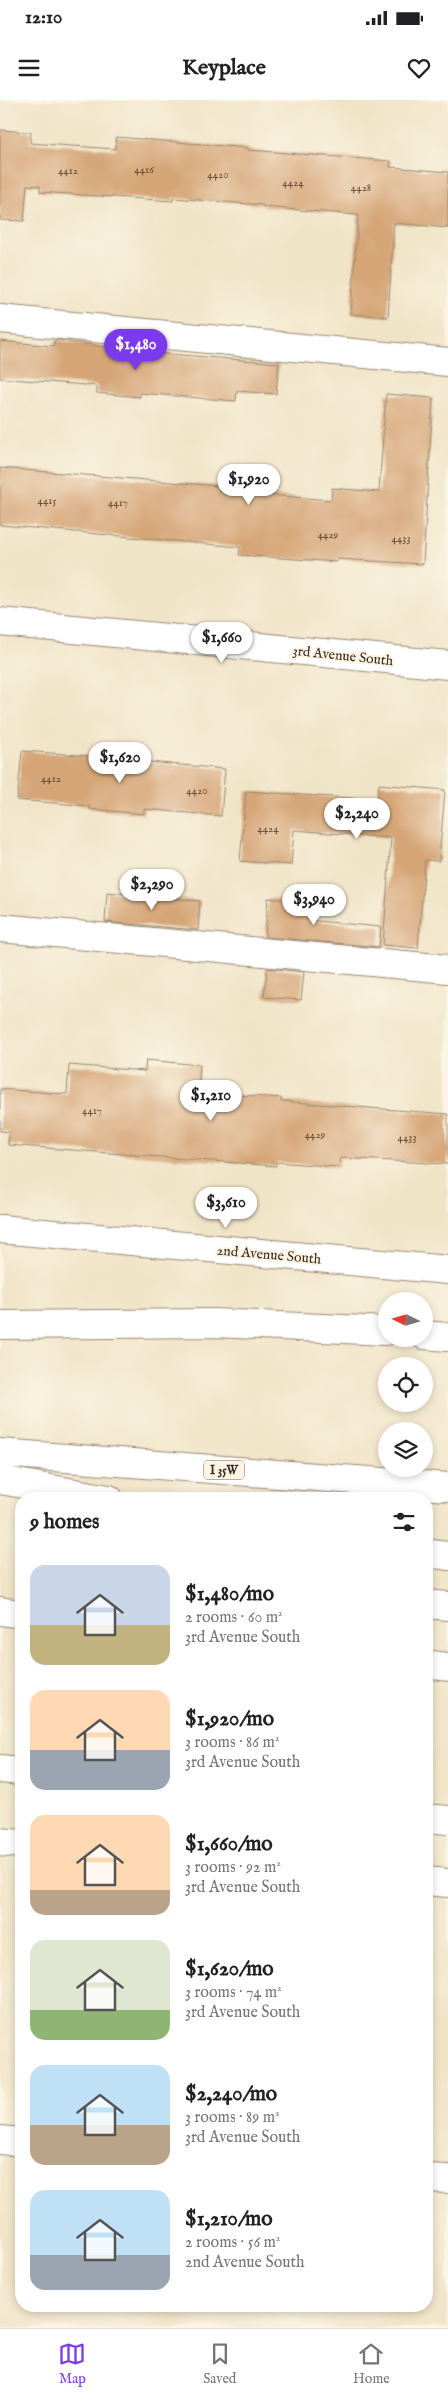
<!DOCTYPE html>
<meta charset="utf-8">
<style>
:root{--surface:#fff;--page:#f6f6f6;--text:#202124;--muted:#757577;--line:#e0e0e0;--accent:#7c3aed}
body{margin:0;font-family:"IM FELL English",serif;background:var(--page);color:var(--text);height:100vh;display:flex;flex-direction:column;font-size:19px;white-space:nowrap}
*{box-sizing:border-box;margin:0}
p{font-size:16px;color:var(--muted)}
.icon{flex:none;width:28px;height:28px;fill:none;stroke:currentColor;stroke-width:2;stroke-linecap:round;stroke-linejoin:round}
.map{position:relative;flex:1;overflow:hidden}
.details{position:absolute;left:15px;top:1392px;width:418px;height:820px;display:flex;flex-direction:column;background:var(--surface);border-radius:20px;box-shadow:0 2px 8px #0003}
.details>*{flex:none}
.needle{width:32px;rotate:275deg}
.tools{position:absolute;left:378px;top:1192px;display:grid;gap:10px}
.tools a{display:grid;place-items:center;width:55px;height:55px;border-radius:50%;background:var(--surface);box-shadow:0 2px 8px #0003;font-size:25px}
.price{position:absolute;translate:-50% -42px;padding:0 11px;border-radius:18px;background:#fff;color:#222;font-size:16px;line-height:32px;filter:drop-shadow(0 1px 2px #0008)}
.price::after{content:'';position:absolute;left:50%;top:30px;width:15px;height:11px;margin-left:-8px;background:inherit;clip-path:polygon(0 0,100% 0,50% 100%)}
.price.active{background:var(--accent);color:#fff}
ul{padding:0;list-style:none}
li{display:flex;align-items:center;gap:15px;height:125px;padding:0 15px}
li span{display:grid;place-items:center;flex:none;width:140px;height:100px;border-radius:15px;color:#555}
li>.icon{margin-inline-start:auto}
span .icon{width:60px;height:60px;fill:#fffc;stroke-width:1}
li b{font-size:21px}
h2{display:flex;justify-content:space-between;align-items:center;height:60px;padding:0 15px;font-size:21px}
.status{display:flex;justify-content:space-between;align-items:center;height:35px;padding:0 25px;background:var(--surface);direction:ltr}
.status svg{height:14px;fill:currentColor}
header{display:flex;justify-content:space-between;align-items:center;height:65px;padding:0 15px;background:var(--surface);font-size:22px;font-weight:700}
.tab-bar{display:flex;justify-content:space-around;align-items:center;height:70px;border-top:1px solid var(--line);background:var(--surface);font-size:14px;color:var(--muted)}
.tab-bar a{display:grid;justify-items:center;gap:2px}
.tab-bar .active{color:var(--accent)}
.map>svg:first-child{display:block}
.building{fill:#d5a577}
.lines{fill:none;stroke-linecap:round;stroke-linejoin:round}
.minor-casing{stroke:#968772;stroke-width:30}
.highway-casing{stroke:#968772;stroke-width:30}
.minor{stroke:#fff;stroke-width:28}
.highway{stroke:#fff;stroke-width:28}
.labels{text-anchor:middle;stroke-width:4;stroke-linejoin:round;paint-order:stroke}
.number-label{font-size:11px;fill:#624934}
.shield{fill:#fcf5e5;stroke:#75675a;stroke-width:1}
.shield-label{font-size:12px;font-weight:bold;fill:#3b2a1e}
.street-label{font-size:14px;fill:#3b2a1e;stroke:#fcf5e5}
</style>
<div class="status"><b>12:10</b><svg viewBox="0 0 49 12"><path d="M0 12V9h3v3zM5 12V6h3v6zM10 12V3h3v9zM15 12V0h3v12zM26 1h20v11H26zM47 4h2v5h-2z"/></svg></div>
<header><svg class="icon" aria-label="menu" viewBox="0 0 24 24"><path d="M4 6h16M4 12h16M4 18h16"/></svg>Keyplace<svg class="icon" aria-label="heart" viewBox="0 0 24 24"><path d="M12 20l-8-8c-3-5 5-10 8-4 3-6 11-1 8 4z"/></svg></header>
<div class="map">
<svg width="448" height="2228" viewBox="0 0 448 2228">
<rect width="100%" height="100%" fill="#fcf5e5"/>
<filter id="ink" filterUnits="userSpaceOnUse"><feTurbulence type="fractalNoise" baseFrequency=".02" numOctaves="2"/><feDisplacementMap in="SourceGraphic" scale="10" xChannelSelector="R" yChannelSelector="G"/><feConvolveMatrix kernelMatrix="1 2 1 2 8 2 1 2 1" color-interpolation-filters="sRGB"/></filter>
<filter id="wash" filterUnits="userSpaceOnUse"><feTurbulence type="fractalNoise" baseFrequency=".0096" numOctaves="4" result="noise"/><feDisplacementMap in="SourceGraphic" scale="20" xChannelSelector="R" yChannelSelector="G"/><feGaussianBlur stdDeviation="1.12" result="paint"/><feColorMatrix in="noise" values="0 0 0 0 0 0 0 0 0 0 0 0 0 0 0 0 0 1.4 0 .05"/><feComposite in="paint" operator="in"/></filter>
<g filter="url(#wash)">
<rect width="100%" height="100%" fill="#f0e4c7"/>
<g id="blocks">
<g class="building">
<polygon points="0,30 31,32 30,43 115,49 116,37 248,48 248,50 391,61 390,67 448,72 448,128 394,123 388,217 351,214 358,115 263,107 263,105 173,98 173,101 40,92 40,86 27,85 24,121 0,120"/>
<polygon points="55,240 144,252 279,263 276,294 237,291 236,301 140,293 140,297 97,293 97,286 0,278 0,241 54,246"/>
<polygon points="386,294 433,298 423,464 337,459 337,462 239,455 240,447 0,425 0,368 219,386 219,391 331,400 332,388 379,392"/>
<polygon points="22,651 149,660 149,662 225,669 221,716 144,709 144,714 89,709 90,706 17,700"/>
<polygon points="379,684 445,690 439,761 425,760 418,848 383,845 391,738 294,730 291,765 240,761 246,691 377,700"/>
<polygon points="107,792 200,801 198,830 105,822"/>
<polygon points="268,798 309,802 307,820 381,827 379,847 265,837"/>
<polygon points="267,868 304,872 301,900 264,897"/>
<polygon points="146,960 200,965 198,992 281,998 281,1001 344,1006 448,1014 448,1064 340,1058 339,1067 276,1062 276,1066 8,1045 9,1032 0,1031 0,989 67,994 69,965 145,971"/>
</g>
</g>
</g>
<g filter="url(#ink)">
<use href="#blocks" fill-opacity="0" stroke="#968772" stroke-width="1"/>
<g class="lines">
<defs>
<g id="minor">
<polyline points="0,219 448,262"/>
<polyline points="0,522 448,565"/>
<polyline points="0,828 448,869"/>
<polyline points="0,1129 448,1170"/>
<polyline points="0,1742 21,1744"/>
<polyline points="426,1781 448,1783"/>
<polyline points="0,2040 21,2042"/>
<polyline points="426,2078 448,2079"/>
</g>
<g id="highway">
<polyline points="0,1225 214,1223 386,1231"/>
<polyline points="424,1235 448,1237"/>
<polyline points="0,1353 448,1387"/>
<polyline points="0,1380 109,1399"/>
<polyline points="426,1453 448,1456"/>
<polyline points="426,1504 448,1506"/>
<polyline points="0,1511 21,1514"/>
<polyline points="426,1564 448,1567"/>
<polyline points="0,1669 21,1671"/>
<polyline points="426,1718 448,1720"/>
</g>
</defs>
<use href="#minor" class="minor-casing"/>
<use href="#highway" class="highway-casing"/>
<use href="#minor" class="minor"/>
<use href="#highway" class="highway"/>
</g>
</g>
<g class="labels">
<g class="number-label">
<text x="144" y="73">4416</text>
<text x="68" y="74">4412</text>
<text x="218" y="78">4420</text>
<text x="293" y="86">4424</text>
<text x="361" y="91">4428</text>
<text x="47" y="404">4415</text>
<text x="118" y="406">4417</text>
<text x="328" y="438">4429</text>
<text x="401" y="442">4433</text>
<text x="51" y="682">4412</text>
<text x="197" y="694">4420</text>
<text x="268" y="732">4424</text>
<text x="92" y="1014">4417</text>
<text x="315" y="1038">4429</text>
<text x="407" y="1041">4433</text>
</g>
<rect class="shield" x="204" y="1360.5" width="40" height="19" rx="4"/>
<g class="shield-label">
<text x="224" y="1374">I 35W</text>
</g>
<g class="street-label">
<text transform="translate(343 555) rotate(6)" y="5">3rd Avenue South</text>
<text transform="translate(269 1154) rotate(5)" y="5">2nd Avenue South</text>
</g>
</g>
</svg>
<div class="tools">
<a><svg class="needle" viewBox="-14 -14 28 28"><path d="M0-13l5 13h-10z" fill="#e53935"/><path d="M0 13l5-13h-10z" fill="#757577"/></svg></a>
<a><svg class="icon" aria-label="locate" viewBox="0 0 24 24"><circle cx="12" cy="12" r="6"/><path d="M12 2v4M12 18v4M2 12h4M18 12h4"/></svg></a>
<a><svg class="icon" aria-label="layers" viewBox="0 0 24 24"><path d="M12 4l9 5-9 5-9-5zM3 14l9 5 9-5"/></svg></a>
</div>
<b class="price active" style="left:136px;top:271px">$1,480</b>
<b class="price" style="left:249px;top:406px">$1,920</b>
<b class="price" style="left:222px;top:564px">$1,660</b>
<b class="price" style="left:120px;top:684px">$1,620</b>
<b class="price" style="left:357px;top:740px">$2,240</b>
<b class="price" style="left:152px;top:811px">$2,290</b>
<b class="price" style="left:314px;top:826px">$3,940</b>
<b class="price" style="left:211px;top:1022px">$1,210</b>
<b class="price" style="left:226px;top:1129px">$3,610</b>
<section class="details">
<h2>9 homes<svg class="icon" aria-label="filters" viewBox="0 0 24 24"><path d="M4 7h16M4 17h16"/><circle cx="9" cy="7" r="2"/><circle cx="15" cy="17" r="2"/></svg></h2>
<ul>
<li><span style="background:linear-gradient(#c9d6e8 60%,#c2b280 0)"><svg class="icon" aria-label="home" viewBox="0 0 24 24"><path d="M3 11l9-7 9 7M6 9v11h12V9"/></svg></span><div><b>$1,480/mo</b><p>2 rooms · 60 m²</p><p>3rd Avenue South</p></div></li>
<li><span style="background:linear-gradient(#ffd9b3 60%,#9aa5b1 0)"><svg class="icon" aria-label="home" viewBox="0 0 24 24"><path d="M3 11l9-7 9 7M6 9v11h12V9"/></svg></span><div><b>$1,920/mo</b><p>3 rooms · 86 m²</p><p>3rd Avenue South</p></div></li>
<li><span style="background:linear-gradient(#ffd9b3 75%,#b9a48a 0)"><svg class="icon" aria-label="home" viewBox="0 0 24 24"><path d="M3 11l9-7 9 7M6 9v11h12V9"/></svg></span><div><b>$1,660/mo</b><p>3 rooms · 92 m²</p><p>3rd Avenue South</p></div></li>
<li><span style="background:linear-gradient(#dfe7d0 70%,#8fb573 0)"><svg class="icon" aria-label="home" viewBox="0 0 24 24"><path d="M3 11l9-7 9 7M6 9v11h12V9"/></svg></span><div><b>$1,620/mo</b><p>3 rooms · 74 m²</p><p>3rd Avenue South</p></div></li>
<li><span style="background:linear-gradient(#bfe0f5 60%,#b9a48a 0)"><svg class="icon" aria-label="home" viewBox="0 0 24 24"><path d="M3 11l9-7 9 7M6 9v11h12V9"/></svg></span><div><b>$2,240/mo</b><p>3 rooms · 89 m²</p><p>3rd Avenue South</p></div></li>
<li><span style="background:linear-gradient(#bfe0f5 65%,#9aa5b1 0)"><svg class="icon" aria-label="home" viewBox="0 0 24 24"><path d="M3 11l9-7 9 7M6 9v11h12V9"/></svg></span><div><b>$1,210/mo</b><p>2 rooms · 56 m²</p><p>2nd Avenue South</p></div></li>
</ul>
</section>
</div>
<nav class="tab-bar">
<a class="active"><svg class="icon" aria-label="map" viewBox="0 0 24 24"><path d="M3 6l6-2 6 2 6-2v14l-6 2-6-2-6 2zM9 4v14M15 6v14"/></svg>Map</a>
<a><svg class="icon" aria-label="saved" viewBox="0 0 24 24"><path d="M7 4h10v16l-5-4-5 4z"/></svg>Saved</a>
<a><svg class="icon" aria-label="home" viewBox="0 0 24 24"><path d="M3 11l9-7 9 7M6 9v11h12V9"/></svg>Home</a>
</nav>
